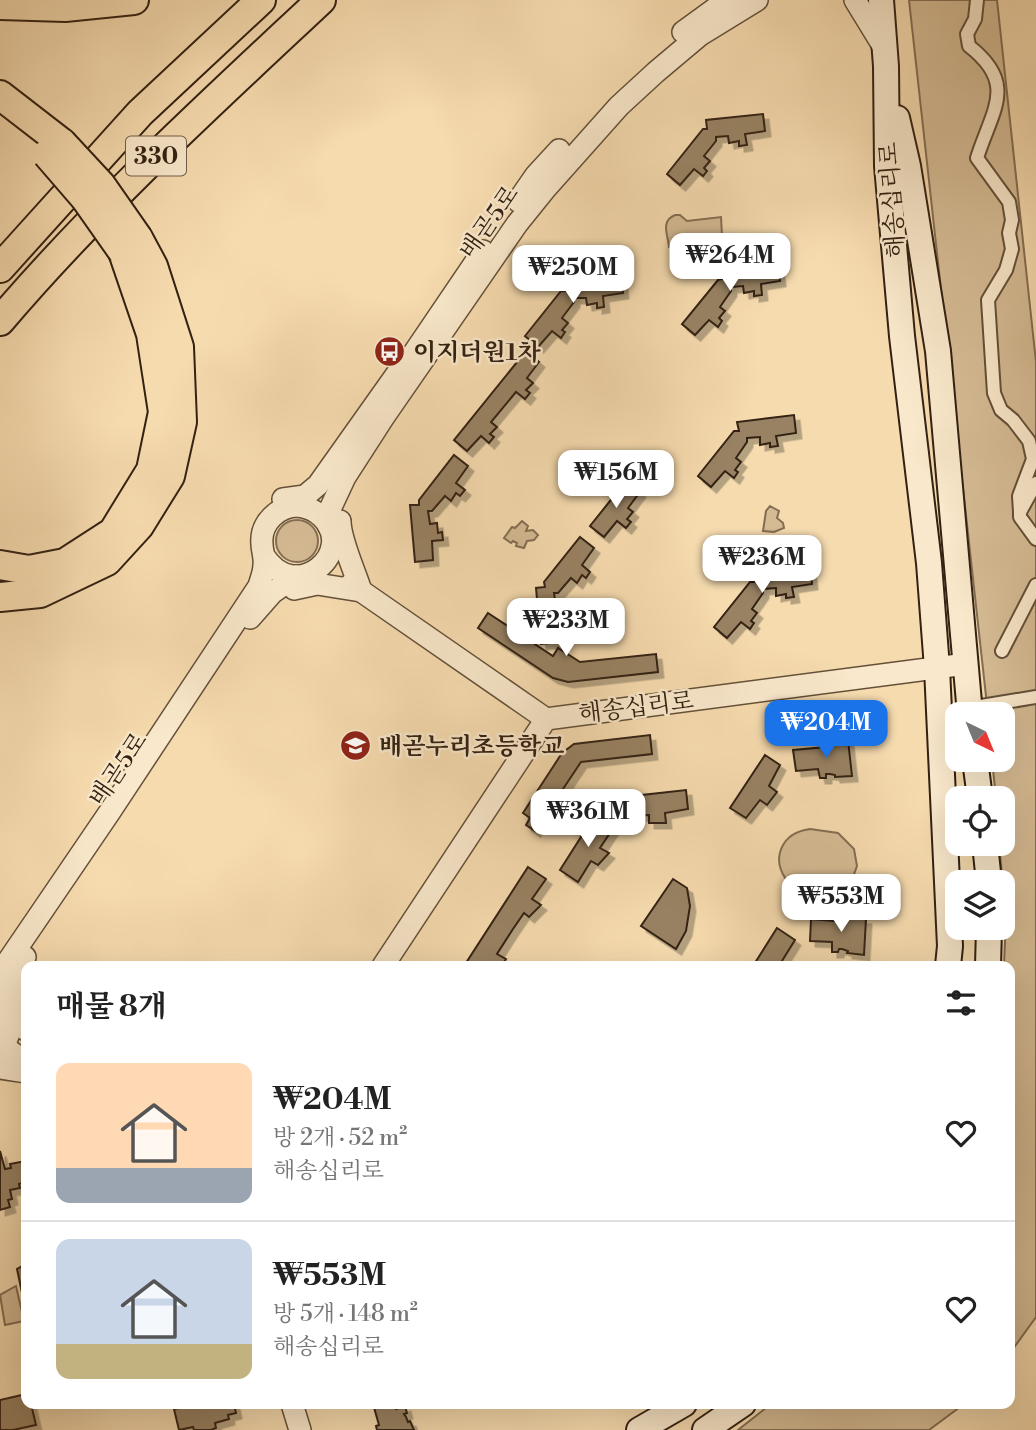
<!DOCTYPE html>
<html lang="ko">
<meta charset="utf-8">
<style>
:root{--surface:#fff;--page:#f2f2f2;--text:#222;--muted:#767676;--line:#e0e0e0;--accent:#1a73e8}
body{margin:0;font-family:"Libre Bodoni","Noto Serif KR",serif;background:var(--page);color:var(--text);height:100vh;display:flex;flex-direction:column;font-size:26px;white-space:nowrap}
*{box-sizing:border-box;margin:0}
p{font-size:23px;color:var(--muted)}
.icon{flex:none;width:38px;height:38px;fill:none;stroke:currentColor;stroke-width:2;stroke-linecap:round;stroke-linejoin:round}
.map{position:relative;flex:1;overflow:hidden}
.panel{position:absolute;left:21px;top:961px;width:994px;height:448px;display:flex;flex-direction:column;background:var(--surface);border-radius:14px;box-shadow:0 7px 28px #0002}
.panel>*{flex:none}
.needle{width:46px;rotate:137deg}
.tools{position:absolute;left:945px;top:702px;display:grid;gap:14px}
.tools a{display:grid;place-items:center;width:70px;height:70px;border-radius:14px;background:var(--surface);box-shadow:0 7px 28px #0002;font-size:35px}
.price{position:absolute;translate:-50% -60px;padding:0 16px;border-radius:14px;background:#fff;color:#222;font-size:23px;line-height:46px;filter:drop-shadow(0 2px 4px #0008)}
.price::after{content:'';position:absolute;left:50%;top:42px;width:21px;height:16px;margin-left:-10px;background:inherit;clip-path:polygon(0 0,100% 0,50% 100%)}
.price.on{background:var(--accent);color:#fff}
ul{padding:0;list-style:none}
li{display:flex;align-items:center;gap:21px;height:175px;padding:0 35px}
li+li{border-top:2px solid var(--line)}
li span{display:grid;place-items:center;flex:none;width:196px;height:140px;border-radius:14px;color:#555}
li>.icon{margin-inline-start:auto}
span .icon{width:84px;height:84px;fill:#fffc;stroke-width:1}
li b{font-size:30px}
h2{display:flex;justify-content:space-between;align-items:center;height:84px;padding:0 35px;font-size:30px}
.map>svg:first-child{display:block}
.green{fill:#d5bb94;stroke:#846e53;stroke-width:2}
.building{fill:#988264;stroke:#332112;stroke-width:2;filter:url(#shadow)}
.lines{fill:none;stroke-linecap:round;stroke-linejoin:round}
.pedestrian-casing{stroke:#645039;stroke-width:16}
.tertiary-casing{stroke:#645039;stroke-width:24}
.secondary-casing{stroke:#332112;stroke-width:28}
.trunk-casing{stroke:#332112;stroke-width:32}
.pedestrian{stroke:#f9e8cb;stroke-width:12}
.tertiary{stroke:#f9e8cb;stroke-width:21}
.secondary{stroke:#f9e8cb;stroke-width:24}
.trunk{stroke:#f6dbaf;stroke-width:28}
.trunk-bridge-casing{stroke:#332112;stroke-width:32;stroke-linecap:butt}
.trunk-bridge{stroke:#f6dbaf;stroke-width:28}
.labels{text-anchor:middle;stroke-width:5;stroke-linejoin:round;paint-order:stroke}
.shield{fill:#f9e8cb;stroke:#6e5d4a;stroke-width:2}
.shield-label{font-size:23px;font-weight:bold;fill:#332112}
.street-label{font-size:24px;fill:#332112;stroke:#f9e8cb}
.poi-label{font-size:24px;font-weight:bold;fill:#332112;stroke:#f9e8cb;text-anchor:start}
</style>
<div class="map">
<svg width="1036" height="1430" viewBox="0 0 1036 1430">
<defs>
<filter id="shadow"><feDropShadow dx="5.5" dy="5.5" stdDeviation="0" flood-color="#0004"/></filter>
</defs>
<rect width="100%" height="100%" fill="#f6dbaf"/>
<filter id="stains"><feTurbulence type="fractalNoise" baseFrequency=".00286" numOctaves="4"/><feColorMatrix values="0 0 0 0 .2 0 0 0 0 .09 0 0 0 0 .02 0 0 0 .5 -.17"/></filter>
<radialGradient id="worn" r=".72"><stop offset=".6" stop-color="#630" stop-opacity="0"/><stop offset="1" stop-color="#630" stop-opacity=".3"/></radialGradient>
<g class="green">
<polygon points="909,0 997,0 1036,362 1036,1317 1010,1353 1010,966 1004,966 1006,917 999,844 1003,844 1003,798 996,798 992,760 1003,760 1003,714 988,714"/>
<path d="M675,215H680L687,221L721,217L722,236L714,243L702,240L693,245L669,247C668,235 660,221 675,215Z"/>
<polygon points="770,506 779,511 777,518 783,523 784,528 774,532 763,531 766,511"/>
<circle cx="297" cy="541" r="21"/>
<polygon points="522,521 528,526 526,531 533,530 538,535 534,540 527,541 524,548 516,546 517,543 513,541 511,543 504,538 512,527 515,528"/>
<path d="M810,829L838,833L854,849L857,866L853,877L839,887H825L802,876L788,882C770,859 781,833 810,829Z"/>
<polygon points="16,1286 24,1321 5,1325 0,1295"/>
<polygon points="771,1404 964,1404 929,1430 738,1430"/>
</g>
<g class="building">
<polygon points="763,114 765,131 745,134 747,145 739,146 739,141 729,143 728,136 716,137 716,141 704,156 710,161 704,168 707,171 703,176 694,169 680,185 667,174 703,129 707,129 706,120"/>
<polygon points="778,264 780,281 761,284 762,295 754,296 754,291 744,293 743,286 731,287 731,291 720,307 725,311 719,318 722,321 718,327 709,320 695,335 682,324 718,280 722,279 722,270"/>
<polygon points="621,275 623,293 603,296 604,307 597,308 597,303 587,305 586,298 574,298 574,302 562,318 568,323 562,330 565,332 561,338 552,331 538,347 525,336 561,291 565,291 564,282"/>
<polygon points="526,351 539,362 527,378 533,383 526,390 530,393 525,399 516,392 491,422 497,427 490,434 494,437 489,443 481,436 467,451 454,440"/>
<polygon points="794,415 796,433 776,436 778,446 770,447 770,443 760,445 760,437 747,438 747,442 736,458 741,462 735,470 738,472 734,478 725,471 711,487 698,476 734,431 739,431 737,422"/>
<polygon points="454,455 468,466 456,483 465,490 460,496 456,493 451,501 445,496 432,511 428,511 430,524 437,523 438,533 442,532 443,540 432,541 433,560 415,562 410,505 419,505 419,500"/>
<polygon points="626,481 640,492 628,508 633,512 627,519 631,522 626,528 617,521 604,537 590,526"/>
<polygon points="580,537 594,548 582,565 590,572 586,578 582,575 577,583 571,578 558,593 554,593 556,606 563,605 564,615 568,614 569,622 558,623 559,642 541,644 536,588 545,587 544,582"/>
<polygon points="810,566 812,584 792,587 794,597 786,598 786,594 776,596 776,588 763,589 763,593 752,609 757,613 751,621 754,623 750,629 741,622 727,638 714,627 750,582 754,582 753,572"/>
<polygon points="488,613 553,656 558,648 580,662 656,654 658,672 568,682 553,678 478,628"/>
<polygon points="650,735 652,754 581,762 535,831 526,825 530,818 523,813 562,753 574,744"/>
<polygon points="848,740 852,776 835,777 835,775 830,774 826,774 826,778 820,778 818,769 796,771 793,750 826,747 826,743"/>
<polygon points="765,755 780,765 769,786 777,792 767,805 760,800 746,818 730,808"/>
<polygon points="686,790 688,809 665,813 666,823 649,823 649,815 626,816 624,797"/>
<polygon points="595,815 614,827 600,848 609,853 598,865 591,861 578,882 560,870"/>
<polygon points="528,867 546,879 532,899 541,905 529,917 524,913 513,929 497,954 506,959 502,965 464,966"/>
<polygon points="673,879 687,888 690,906 686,931 676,949 641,926"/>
<polygon points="844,918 866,919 864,955 847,953 848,951 842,949 839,949 838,952 832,952 832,942 810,941 811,919 844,922"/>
<polygon points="777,928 795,940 782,961 789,966 753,966"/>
<polygon points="0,1151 5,1169 11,1168 10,1164 26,1161 26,1157 26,1182 19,1184 20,1188 10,1190 12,1199 8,1200 10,1207 0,1210"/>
<polygon points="26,1264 26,1312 17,1269"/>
<polygon points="26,1394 26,1404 31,1404 36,1425 13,1430 0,1430 0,1400"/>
<polygon points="201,1404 234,1404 236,1413 228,1415 229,1419 215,1423 216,1428 211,1430 194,1430 193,1427 179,1430 174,1409"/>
<polygon points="373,1404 394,1404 396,1409 405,1406 407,1413 404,1414 406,1417 408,1422 410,1421 414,1430 377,1430 376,1426 379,1425"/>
</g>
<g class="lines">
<defs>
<g id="pedestrian">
<path d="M977,0L975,19L967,34L969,46C1018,84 992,110 977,158L1009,202L1012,220L1009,233L1012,249L1006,270L988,300L994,393L1001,410L1013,420L1029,441L1033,459L1019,496L1020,512V517L1036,539"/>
<polyline points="1020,512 1036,483"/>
<polyline points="1002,651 1036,585"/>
<polyline points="969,708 1036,697"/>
</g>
<g id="tertiary">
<polyline points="855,0 885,49"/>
<polyline points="683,32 727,0"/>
<polyline points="518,201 536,175 559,150"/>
<polyline points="401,372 483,251"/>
<polyline points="283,499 305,496 318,485 406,361"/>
<polyline points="329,527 331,507 345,477 383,418 517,224 546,188 619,106 656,72 700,35 757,0"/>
<polyline points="351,584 546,719"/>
<path d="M294,589L317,584L361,591C355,571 340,540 340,521"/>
<polyline points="250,618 272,593 296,576"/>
<polyline points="383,966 546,719 966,664"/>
<path d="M0,973L109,813L259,586C261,579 264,572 264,565C265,557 262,551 262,544C260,523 278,506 298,506C307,507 315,510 322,517C357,551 297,606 264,556"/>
<path d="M23,981C20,998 19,1014 26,1030"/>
<polyline points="7,1007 10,986 25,957"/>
<polyline points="3,1046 26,1062"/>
<path d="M0,1051C11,1035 14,1023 6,1005"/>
<polyline points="0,1068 26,1072"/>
<polyline points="292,1404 300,1430"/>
</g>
<g id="secondary">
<polyline points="881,0 886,66 887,166 902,336 929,563 937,668 950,946 948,966"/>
<polyline points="897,118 908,166 938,351 970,714"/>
<polyline points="975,760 980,798"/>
<polyline points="985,844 989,882"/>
<polyline points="988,966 989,928"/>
<polyline points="639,1430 684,1404"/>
<polyline points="705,1430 743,1404"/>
</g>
<g id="trunk">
<polyline points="0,5 65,7 134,0"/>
<polyline points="0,95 62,143"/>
<polyline points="0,268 140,113 261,0"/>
<path d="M0,321C98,206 211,103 321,0"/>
<polyline points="0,565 29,570 65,563 113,532 151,470 163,412 151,334 123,252"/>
<polyline points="0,597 40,593 107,561 139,526 170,476 182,422 179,347 153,266 138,238"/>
</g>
</defs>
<use href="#pedestrian" class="pedestrian-casing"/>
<use href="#tertiary" class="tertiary-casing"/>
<use href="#secondary" class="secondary-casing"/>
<use href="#trunk" class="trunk-casing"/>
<use href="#pedestrian" class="pedestrian"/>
<use href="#tertiary" class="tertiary"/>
<use href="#secondary" class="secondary"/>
<use href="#trunk" class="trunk"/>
<defs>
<g id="trunk-bridge">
<polyline points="62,143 101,185 138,238"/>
<polyline points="47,154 85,198 123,252"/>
</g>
</defs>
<use href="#trunk-bridge" class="trunk-bridge-casing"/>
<use href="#trunk-bridge" class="trunk-bridge"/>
</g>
<defs>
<symbol id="bus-disc" viewBox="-11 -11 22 22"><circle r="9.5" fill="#8f2418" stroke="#f9e8cb"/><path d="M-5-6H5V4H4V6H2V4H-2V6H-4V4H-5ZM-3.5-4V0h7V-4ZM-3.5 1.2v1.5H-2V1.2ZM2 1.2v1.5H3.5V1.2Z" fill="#fff"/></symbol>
<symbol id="school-disc" viewBox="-11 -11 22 22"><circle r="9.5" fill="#8f2418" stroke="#f9e8cb"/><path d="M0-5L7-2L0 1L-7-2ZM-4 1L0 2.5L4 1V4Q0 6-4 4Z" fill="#fff"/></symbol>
</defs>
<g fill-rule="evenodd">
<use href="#bus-disc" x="372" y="334" width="35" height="35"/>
<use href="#school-disc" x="338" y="728" width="35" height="35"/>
</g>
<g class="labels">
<rect class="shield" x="126" y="136.5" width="60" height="39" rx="5"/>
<g class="shield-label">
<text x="156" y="164">330</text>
</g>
<g class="street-label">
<text transform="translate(892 200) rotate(-94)" y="8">해송십리로</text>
<text transform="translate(489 222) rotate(-55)" y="8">배곧5로</text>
<text transform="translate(636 707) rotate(-7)" y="8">해송십리로</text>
<text transform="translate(118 769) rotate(-56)" y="8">배곧5로</text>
</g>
<g class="poi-label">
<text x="413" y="360">이지더원1차</text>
<text x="379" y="754">배곧누리초등학교</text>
</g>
</g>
<rect width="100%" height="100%" filter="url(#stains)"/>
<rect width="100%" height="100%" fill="url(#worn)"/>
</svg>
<div class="tools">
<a><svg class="needle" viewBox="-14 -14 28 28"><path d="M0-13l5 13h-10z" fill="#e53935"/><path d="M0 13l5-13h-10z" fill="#767676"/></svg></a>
<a><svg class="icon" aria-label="locate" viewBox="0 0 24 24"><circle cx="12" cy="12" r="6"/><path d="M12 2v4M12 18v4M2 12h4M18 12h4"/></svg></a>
<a><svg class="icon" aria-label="layers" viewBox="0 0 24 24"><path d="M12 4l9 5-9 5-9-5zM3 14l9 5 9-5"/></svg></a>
</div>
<b class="price" style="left:730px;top:293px">₩264M</b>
<b class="price" style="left:573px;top:305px">₩250M</b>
<b class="price" style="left:616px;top:510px">₩156M</b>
<b class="price" style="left:762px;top:595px">₩236M</b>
<b class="price" style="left:566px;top:658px">₩233M</b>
<b class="price on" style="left:826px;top:760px">₩204M</b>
<b class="price" style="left:588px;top:849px">₩361M</b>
<b class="price" style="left:841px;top:934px">₩553M</b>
<section class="panel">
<h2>매물 8개<svg class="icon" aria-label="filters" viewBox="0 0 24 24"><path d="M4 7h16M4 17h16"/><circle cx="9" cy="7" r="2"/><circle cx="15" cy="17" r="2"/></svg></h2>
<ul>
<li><span style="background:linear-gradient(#ffd9b3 75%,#9aa5b1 0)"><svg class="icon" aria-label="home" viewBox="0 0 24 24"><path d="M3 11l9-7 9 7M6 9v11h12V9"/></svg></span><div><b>₩204M</b><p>방 2개 · 52 m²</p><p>해송십리로</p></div><svg class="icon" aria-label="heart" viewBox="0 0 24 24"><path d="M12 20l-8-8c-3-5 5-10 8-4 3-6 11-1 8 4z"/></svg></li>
<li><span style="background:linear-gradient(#c9d6e8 75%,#c2b280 0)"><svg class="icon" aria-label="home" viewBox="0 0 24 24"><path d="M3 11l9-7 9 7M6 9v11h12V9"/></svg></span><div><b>₩553M</b><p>방 5개 · 148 m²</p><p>해송십리로</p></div><svg class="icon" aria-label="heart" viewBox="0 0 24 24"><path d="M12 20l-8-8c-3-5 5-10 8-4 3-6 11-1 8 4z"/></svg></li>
</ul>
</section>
</div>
